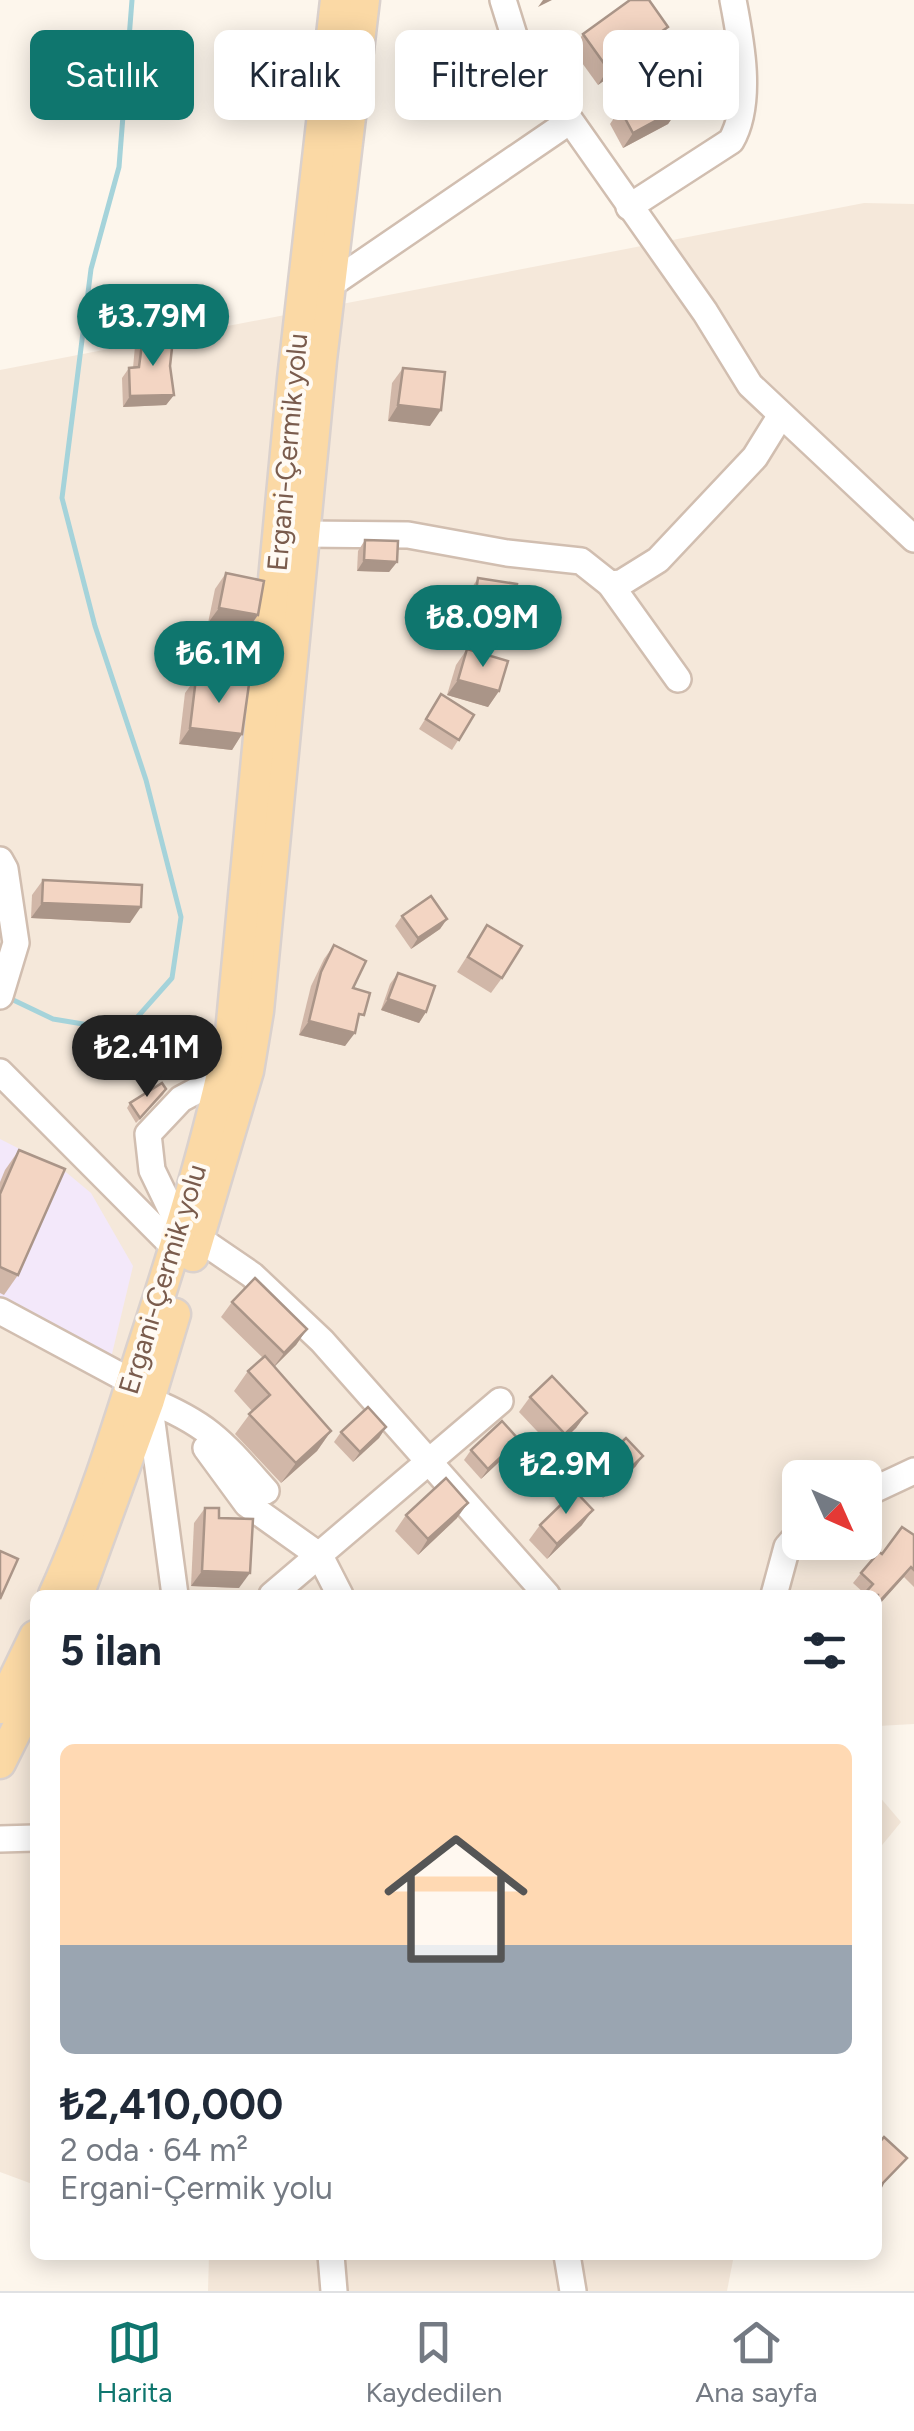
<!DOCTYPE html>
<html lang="tr">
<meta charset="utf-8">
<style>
:root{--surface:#fff;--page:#f6f6f7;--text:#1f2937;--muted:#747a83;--line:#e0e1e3;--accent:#0f766e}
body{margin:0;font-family:Figtree,sans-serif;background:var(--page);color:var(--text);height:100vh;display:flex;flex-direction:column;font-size:38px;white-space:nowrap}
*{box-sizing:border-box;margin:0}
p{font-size:32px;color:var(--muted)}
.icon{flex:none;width:55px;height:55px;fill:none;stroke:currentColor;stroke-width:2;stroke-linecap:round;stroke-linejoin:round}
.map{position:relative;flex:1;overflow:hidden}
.sheet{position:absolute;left:30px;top:1590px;width:852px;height:670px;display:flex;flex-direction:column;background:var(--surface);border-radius:15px;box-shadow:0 5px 25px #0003}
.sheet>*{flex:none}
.hud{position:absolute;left:30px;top:30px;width:855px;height:90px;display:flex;gap:20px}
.needle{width:65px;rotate:135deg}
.fabs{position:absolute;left:782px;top:1460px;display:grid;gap:20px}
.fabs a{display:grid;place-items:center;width:100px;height:100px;border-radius:15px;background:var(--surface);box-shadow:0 5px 25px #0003;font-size:50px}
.price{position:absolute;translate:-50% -85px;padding:0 22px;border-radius:35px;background:var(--accent);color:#fff;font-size:32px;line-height:65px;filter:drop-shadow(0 2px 5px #0008)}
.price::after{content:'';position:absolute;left:50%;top:60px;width:30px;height:22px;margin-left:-15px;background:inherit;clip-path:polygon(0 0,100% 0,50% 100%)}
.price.current{background:#222;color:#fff}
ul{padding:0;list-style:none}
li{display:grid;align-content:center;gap:20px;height:530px;padding:0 30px}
li span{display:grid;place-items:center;height:310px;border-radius:15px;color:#555}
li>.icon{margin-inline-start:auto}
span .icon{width:180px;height:180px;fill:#fffc;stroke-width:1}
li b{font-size:42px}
h2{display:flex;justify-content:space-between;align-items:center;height:120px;padding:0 30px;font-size:42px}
.chip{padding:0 35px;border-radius:15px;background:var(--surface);box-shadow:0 5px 25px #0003;font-size:35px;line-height:90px}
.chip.current{background:var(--accent);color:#fff}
.dock{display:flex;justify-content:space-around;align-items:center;height:140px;border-top:2px solid var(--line);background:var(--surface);font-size:28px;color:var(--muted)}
.dock a{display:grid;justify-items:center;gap:5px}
.dock .current{color:var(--accent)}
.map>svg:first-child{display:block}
.residential{fill:#f5e8da;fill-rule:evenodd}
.education{fill:#f3e8fa}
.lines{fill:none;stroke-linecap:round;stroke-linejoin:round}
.stream{stroke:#a5d3da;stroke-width:5}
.minor-casing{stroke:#d1beb0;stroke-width:30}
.major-casing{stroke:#dad1cd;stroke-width:35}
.minor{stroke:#fff;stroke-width:25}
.major{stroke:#fbd9a5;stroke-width:30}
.wall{fill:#d1b7a8}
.shaded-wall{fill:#aa9588}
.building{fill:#f3d5c3;stroke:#aa9588;stroke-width:2.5}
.labels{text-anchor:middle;stroke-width:8;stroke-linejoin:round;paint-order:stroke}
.street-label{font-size:28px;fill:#7a5c4d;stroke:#fffaf3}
</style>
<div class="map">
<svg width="914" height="2291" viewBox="0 0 914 2291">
<rect width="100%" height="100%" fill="#fdf6ec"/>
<g class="residential">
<path d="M864,203L914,204V1724L878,1726V1595H35V2185L0,2172V370ZM800,1478H865V1542H800Z"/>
<polygon points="878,1795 901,1822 878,1850"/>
<polygon points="209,2255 734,2255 727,2291 208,2291"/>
</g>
<polygon class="education" points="0,1139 67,1173 91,1193 133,1266 106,1379 0,1320"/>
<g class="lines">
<polyline class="stream" points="7,997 53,1019 125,1031 172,978 181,917 146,780 95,626 62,498 91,269 119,167 132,0"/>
<defs>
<g id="minor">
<polyline points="503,0 517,45 705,312 750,385 914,539"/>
<path d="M629,207L731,141C753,103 741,41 733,0"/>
<polyline points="330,285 570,121"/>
<polyline points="304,534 408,535 507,553 581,561 610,584 678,679"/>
<polyline points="610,584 621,583 658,560 755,457 781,415"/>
<polyline points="0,860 5,869 16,943 0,996"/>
<polyline points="0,1072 174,1247"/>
<polyline points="180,1228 152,1170 148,1134 181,1099 222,1077"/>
<polyline points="198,1238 252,1275 322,1341 547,1595"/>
<polyline points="0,1311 132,1382"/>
<polyline points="206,1448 247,1504 320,1556 340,1595"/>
<polyline points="865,1494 914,1471"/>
<path d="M175,1595L149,1400C210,1425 223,1443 266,1491"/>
<polyline points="272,1595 500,1401"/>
<polyline points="774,1595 787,1547 800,1532"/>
<polyline points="0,1839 35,1838"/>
<polyline points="331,2255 334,2291"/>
<polyline points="567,2255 573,2291"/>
</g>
<g id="major">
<polyline points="193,1256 248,1071 258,1011 321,360 364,0"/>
<path d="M54,1595C90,1516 116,1433 142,1350C176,1246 209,1140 231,1033L293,379L336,0"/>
<polyline points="78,1595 149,1400 175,1314"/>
<polyline points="0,1708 35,1636"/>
<polyline points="0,1763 35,1693"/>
</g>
</defs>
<use href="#minor" class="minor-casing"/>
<use href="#major" class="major-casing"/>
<use href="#minor" class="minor"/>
<use href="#major" class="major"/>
</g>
<g class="wall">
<polygon points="583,34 657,42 598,85 572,49"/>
<polygon points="679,108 668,124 623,148 610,124 620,109"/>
<polygon points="143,336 170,366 174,395 166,405 123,407 122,378 129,368 133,368 135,346"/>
<polygon points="403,368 430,426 388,421 392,383"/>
<polygon points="365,540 397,562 389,572 357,571 358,551"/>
<polygon points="226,573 258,615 247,630 208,623 215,589"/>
<polygon points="478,578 515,595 552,625 542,639 514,638 514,632 464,624 469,592"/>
<polygon points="467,649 499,691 488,707 447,695 456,665"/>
<polygon points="196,678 242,734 232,750 179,744 185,693"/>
<polygon points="441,694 474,715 452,750 419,729"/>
<polygon points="43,880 130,923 31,918 32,895"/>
<polygon points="402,916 447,919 440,929 411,949 395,926"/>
<polygon points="487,925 502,978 491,993 457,972"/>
<polygon points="334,945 353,988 356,1027 345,1046 299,1035 311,986 324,959"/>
<polygon points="398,973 426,1012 419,1023 381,1010 390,984"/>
<polygon points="166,1089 163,1095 136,1123 127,1108 130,1103"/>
<polygon points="19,1150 18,1275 4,1295 0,1293 0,1182 5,1170"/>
<polygon points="232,1302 307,1329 296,1345 274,1367 331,1431 317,1451 281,1483 235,1434 252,1411 234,1391 248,1371 263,1358 221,1317"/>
<polygon points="530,1397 587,1413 576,1428 554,1449 519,1412"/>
<polygon points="386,1427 379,1438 353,1462 334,1442 341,1432"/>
<polygon points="471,1450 512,1450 481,1479 464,1460"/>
<polygon points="636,1466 603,1498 585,1480 592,1470"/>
<polygon points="205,1508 219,1518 239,1588 191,1586 194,1523"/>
<polygon points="406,1515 457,1518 418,1555 395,1531"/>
<polygon points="540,1525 582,1525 547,1559 529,1540"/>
<polygon points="914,1535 914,1587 904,1577 878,1595 863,1595 865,1594 853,1583 861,1573 882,1554"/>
</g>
<g class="shaded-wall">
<polygon points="543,0 552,0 538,7"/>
<polygon points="668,27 657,42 598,85 608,69"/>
<polygon points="679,108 668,124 623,148 633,133"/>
<polygon points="174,395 166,405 123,407 130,396"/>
<polygon points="398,405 441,410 430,426 388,421"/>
<polygon points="364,560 397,562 389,572 357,571"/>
<polygon points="219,608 258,615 247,630 208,623"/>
<polygon points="473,611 524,618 514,632 464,624"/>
<polygon points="523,624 552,625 542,639 514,638"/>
<polygon points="458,680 499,691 488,707 447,695"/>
<polygon points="190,728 242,734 232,750 179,744"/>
<polygon points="42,903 141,907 130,923 31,918"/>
<polygon points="447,919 440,929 411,949 418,938"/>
<polygon points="388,999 426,1012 419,1023 381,1010"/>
<polygon points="309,1021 355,1033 345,1046 299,1035"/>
<polygon points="307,1329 296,1345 273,1368 284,1353"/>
<polygon points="587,1413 576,1428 554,1449 565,1434"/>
<polygon points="386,1427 379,1438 353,1462 360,1452"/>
<polygon points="331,1431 317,1451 281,1483 296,1463"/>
<polygon points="519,1440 512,1450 481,1479 488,1469"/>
<polygon points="643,1456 636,1466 603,1498 610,1488"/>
<polygon points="468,1503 457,1518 418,1555 428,1539"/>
<polygon points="593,1510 582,1525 547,1559 557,1544"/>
<polygon points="911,1567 904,1577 878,1606 878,1603"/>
<polygon points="202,1571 250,1573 239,1588 191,1586"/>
</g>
<g class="building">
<polygon points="630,0 649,0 668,27 608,69 583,34"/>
<polygon points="666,84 679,108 633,133 620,109"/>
<polygon points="143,336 173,339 170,366 174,395 130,396 129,368 139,367"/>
<polygon points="403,368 445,372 441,410 398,405"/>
<polygon points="365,540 398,541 397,562 364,560"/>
<polygon points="226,573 264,581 258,615 219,608"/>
<polygon points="478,578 517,584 515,595 553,597 552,625 523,624 524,618 473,611"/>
<polygon points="467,649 508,661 499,691 458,680"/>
<polygon points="196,678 249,684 242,734 190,728"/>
<polygon points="441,694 474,715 459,740 426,719"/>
<polygon points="43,880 142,885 141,907 42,903"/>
<polygon points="431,896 447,919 418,938 402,916"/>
<polygon points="487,925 522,946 502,978 468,957"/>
<polygon points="334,945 366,961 353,988 370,993 364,1015 359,1014 355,1033 309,1021 321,972"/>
<polygon points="398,973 435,986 426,1012 388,999"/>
<polygon points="162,1083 166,1089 140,1118 130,1103"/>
<polygon points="19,1150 65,1169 18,1275 0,1267 0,1194"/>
<polygon points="255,1278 307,1329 284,1353 232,1302"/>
<polygon points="265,1356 331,1431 296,1463 249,1414 270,1395 248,1371"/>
<polygon points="552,1376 587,1413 565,1434 530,1397"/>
<polygon points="368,1407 386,1427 360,1452 341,1432"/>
<polygon points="502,1421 519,1440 488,1469 471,1450"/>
<polygon points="626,1438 643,1456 610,1488 592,1470"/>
<polygon points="446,1478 468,1503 428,1539 406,1515"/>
<polygon points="575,1491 593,1510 557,1544 540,1525"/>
<polygon points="205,1508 219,1508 219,1518 253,1519 250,1573 202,1571"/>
<polygon points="902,1527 914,1535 914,1570 911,1567 878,1603 878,1595 869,1595 866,1592 873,1584 861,1573 879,1552 882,1554"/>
<polygon points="0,1551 18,1559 0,1599"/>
<polygon points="884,2137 907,2158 883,2183 878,2193 878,2144"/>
</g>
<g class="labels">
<g class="street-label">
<text transform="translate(287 452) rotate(-85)" y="10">Ergani-Çermik yolu</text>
<text transform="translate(162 1279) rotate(-73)" y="10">Ergani-Çermik yolu</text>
</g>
</g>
</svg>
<div class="fabs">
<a><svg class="needle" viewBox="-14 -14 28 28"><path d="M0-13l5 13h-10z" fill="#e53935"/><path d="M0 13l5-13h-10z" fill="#747a83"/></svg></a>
</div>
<b class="price" style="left:153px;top:369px">₺3.79M</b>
<b class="price" style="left:483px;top:670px">₺8.09M</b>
<b class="price" style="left:219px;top:706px">₺6.1M</b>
<b class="price current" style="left:147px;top:1100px">₺2.41M</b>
<b class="price" style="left:566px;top:1517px">₺2.9M</b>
<div class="hud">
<a class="chip current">Satılık</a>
<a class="chip">Kiralık</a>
<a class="chip">Filtreler</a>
<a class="chip">Yeni</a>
</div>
<section class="sheet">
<h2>5 ilan<svg class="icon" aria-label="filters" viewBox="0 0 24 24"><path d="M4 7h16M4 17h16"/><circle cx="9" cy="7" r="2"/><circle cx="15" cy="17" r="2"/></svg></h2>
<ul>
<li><span style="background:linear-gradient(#ffd9b3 65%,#9aa5b1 0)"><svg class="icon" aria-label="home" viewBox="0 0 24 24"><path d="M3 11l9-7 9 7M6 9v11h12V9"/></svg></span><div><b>₺2,410,000</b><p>2 oda · 64 m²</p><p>Ergani-Çermik yolu</p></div></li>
</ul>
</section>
</div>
<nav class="dock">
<a class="current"><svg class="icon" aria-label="map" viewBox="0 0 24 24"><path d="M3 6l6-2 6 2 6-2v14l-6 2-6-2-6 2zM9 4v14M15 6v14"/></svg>Harita</a>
<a><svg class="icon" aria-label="saved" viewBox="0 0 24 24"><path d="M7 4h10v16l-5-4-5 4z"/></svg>Kaydedilen</a>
<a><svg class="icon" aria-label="home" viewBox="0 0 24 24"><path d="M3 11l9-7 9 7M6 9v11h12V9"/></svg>Ana sayfa</a>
</nav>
